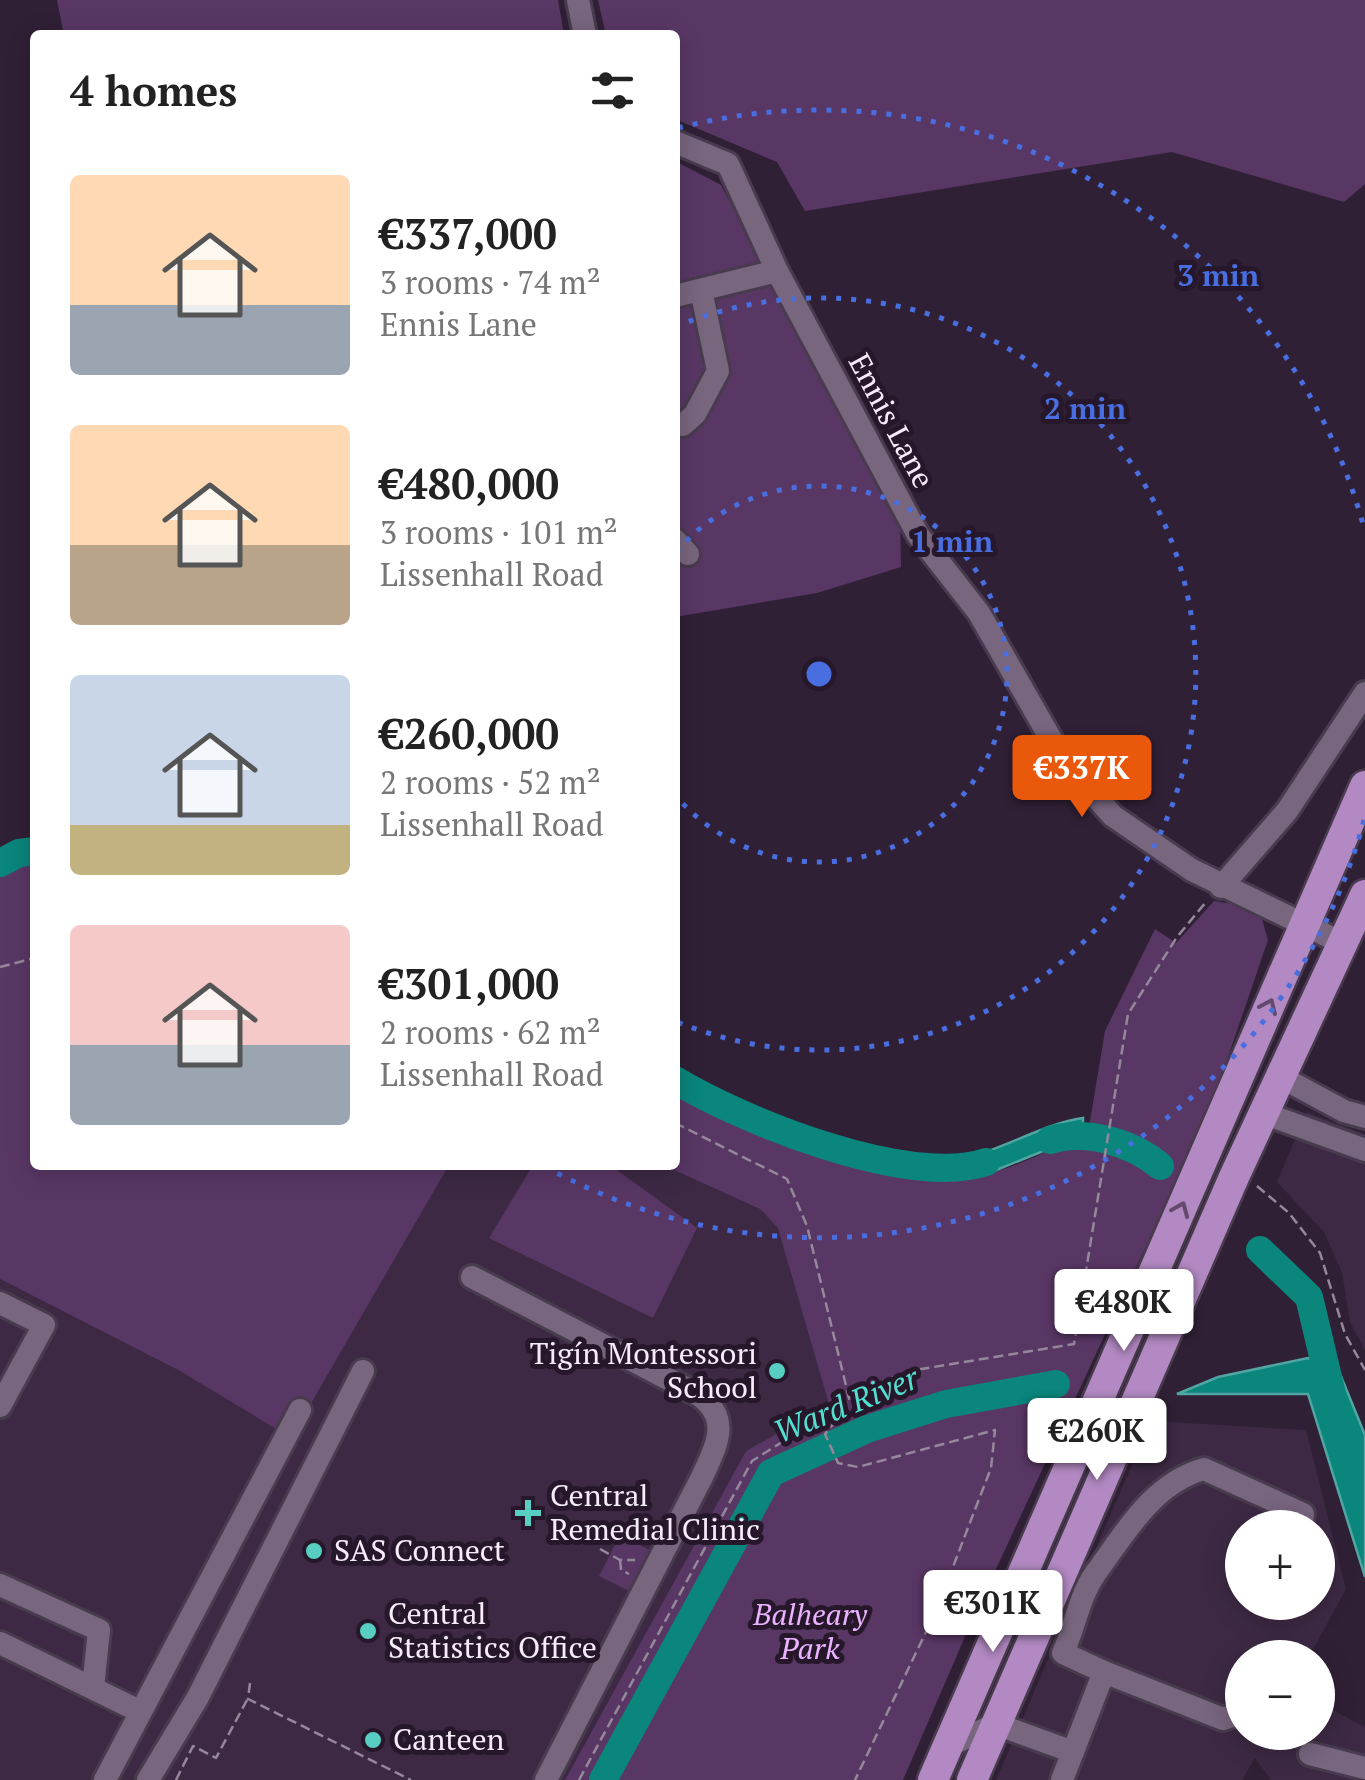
<!DOCTYPE html>
<meta charset="utf-8">
<style>
:root{--surface:#fff;--page:#f6f6f6;--text:#222;--muted:#767676;--accent:#ea580c}
body{margin:0;font-family:"PT Serif",serif;background:var(--page);color:var(--text);height:100vh;display:flex;flex-direction:column;font-size:38px;white-space:nowrap}
*{box-sizing:border-box;margin:0}
p{font-size:32px;color:var(--muted)}
.icon{flex:none;width:55px;height:55px;fill:none;stroke:currentColor;stroke-width:2;stroke-linecap:round;stroke-linejoin:round}
.map{position:relative;flex:1;overflow:hidden}
.details{position:absolute;left:30px;top:30px;width:650px;height:1140px;display:flex;flex-direction:column;background:var(--surface);border-radius:10px;box-shadow:0 5px 25px #0003}
.details>*{flex:none}
.fabs{position:absolute;left:1225px;top:1510px;display:grid;gap:20px}
.fabs a{display:grid;place-items:center;width:110px;height:110px;border-radius:50%;background:var(--surface);box-shadow:0 5px 25px #0003;font-size:50px}
.price{position:absolute;translate:-50% -85px;padding:0 22px;border-radius:10px;background:#fff;color:#222;font-size:32px;line-height:65px;filter:drop-shadow(0 2px 5px #0008)}
.price::after{content:'';position:absolute;left:50%;top:60px;width:30px;height:22px;margin-left:-15px;background:inherit;clip-path:polygon(0 0,100% 0,50% 100%)}
.price.selected{background:var(--accent);color:#fff}
ul{padding:0;list-style:none}
li{display:flex;align-items:center;gap:30px;height:250px;padding:0 40px}
li span{display:grid;place-items:center;flex:none;width:280px;height:200px;border-radius:10px;color:#555}
li>.icon{margin-inline-start:auto}
span .icon{width:120px;height:120px;fill:#fffc;stroke-width:1}
li b{font-size:42px}
h2{display:flex;justify-content:space-between;align-items:center;height:120px;padding:0 40px;font-size:42px}
.map>svg:first-child{display:block}
.built{fill:#3d2944;fill-rule:evenodd}
.green{fill:#593765}
.water{fill:#0a867c;stroke:#51a5a2;stroke-width:2.5}
.lines{fill:none;stroke-linecap:round;stroke-linejoin:round}
.river{stroke:#0a867c;stroke-width:28}
.minor-casing{stroke:#493b4e;stroke-width:28}
.major-casing{stroke:#493b4e;stroke-width:35}
.path{stroke:#96889b;stroke-width:2.5;stroke-dasharray:10 5;stroke-linecap:butt}
.minor{stroke:#78667f;stroke-width:22}
.major{stroke:#b289c2;stroke-width:30}
.oneway{stroke:#654a6f}
.ring{fill:none;stroke:#496edf;stroke-width:5;stroke-dasharray:5 10}
.poi-dot{fill:#57cec1;stroke:#26172b;stroke-width:4}
.labels{text-anchor:middle;stroke-width:10;stroke-linejoin:round;paint-order:stroke}
.street-label{font-size:30px;fill:#f7ecfb;stroke:#26172b}
.poi-label{font-size:30px;fill:#f7ecfb;stroke:#26172b;text-anchor:start}
.park-label{font-size:30px;font-style:italic;fill:#eab2ff;stroke:#26172b}
.water-label{font-size:32px;font-style:italic;fill:#54ded0;stroke:#26172b}
.centre{fill:#496edf;stroke:#26172b;stroke-width:5}
.ring-label{font-size:30px;text-anchor:middle;font-weight:bold;fill:#496edf;stroke:#26172b;stroke-width:10;stroke-linejoin:round;paint-order:stroke}
</style>
<div class="map">
<svg width="1365" height="1780" viewBox="0 0 1365 1780">
<rect width="100%" height="100%" fill="#302036"/>
<g class="built">
<polygon points="1307,1112 1365,1134 1365,1350 1350,1322 1342,1272 1324,1232 1277,1182"/>
<polygon points="449,1165 663,1165 760,1209 779,1228 830,1404 746,1451 565,1780 0,1780 0,1279 180,1371 291,1438"/>
<path d="M1151,1421L1306,1430L1346,1589L1309,1657L1242,1658V1732H1318V1702L1365,1727V1780H1271L1255,1758L1242,1780H996ZM1242,1528H1318V1602H1242Z"/>
</g>
<g class="green">
<polygon points="57,0 558,0 564,35 64,35"/>
<polygon points="598,0 1365,0 1365,184 1344,202 1172,152 805,211 777,162 675,119 675,35 606,35"/>
<polygon points="675,161 721,185 900,517 901,567 817,593 675,617"/>
<polygon points="35,859 35,1165 449,1165 291,1438 180,1371 0,1279 0,873"/>
<path d="M1214,901L1240,905L1262,919L1268,940L1212,1104L970,1625L903,1780H565L746,1451L829,1404L778,1228L760,1209L663,1165H675V1089C742,1134 909,1191 988,1173C1022,1166 1056,1146 1088,1133L1105,1031L1155,929L1176,943Z"/>
<polygon points="533,1165 610,1165 697,1228 653,1318 489,1238"/>
<polygon points="620,1535 659,1555 639,1596 599,1576"/>
</g>
<g class="water">
<path d="M1083,1118V1135L989,1173L951,1176L952,1159C990,1158 1039,1124 1083,1118Z"/>
<polygon points="1308,1358 1336,1364 1365,1435 1365,1577 1308,1394 1177,1394 1218,1377"/>
</g>
<g class="lines">
<g class="river">
<polyline points="0,863 19,853 35,851"/>
<path d="M675,1080C743,1121 909,1188 986,1162"/>
<path d="M1050,1140C1086,1129 1131,1142 1160,1166"/>
<polyline points="1260,1250 1309,1297 1332,1394"/>
<polyline points="603,1780 771,1473 867,1429 946,1404 1056,1384"/>
</g>
<defs>
<g id="minor">
<polyline points="578,0 585,35"/>
<polyline points="675,142 728,164 777,271 918,535 979,613 1064,762 1113,816 1192,870 1344,944"/>
<polyline points="675,296 777,271"/>
<polyline points="675,423 683,425 695,414 718,371 701,290"/>
<polyline points="675,540 688,554"/>
<polyline points="1221,887 1287,811 1365,693"/>
<polyline points="1279,1076 1344,1111 1365,1117"/>
<polyline points="1263,1113 1365,1150"/>
<path d="M472,1277L699,1395C731,1419 717,1444 703,1475L546,1780"/>
<polyline points="0,1303 44,1325 0,1406"/>
<polyline points="0,1585 99,1630 93,1688"/>
<polyline points="0,1643 139,1711"/>
<polyline points="1104,1672 1223,1719 1235,1715 1242,1704"/>
<polyline points="948,1746 996,1724 1073,1752"/>
<polyline points="1310,1754 1365,1768"/>
<polyline points="105,1780 300,1410"/>
<polyline points="148,1780 198,1697 363,1371"/>
<path d="M1062,1780L1104,1672L1063,1653C1074,1629 1080,1595 1095,1574C1125,1533 1153,1483 1204,1469L1303,1514L1301,1528"/>
</g>
<g id="major">
<polyline points="933,1780 1365,786"/>
<polyline points="972,1780 1234,1177 1365,895"/>
</g>
</defs>
<use href="#minor" class="minor-casing"/>
<use href="#major" class="major-casing"/>
<g class="path">
<polyline points="0,967 35,958"/>
<polyline points="675,1123 787,1179 807,1226 850,1402"/>
<polyline points="1257,1186 1289,1213 1320,1253 1345,1334 1365,1370"/>
<polyline points="846,1408 825,1434 838,1463 858,1467 995,1430 991,1468 936,1611 855,1780"/>
<polyline points="600,1549 620,1560 635,1560"/>
<polyline points="620,1560 621,1570 629,1574"/>
<polyline points="250,1683 248,1699 411,1780"/>
<polyline points="176,1780 193,1746 216,1758 247,1700"/>
<polyline points="579,1780 752,1461 871,1386 909,1371 1074,1344 1128,1014 1177,937 1206,902"/>
</g>
<use href="#minor" class="minor"/>
<use href="#major" class="major"/>
</g>
<defs><path id="oneway-chevron" d="M-2-3.5L2.5 0L-2 3.5" fill="none" stroke-width="1.6" stroke-linecap="round" stroke-linejoin="round" transform="scale(2.5)"/></defs>
<g class="oneway">
<use href="#oneway-chevron" transform="translate(1269 1006) rotate(-66)"/>
<use href="#oneway-chevron" transform="translate(1181 1209) rotate(-67)"/>
</g>
<g class="ring">
<path d="M676 552A188 188 0 1 1 676 796"/>
<path d="M675 327A376 376 0 1 1 675 1021"/>
<path d="M1364 820A564 564 0 0 1 546 1167M678 128A564 564 0 0 1 1364 528"/>
</g>
<g class="poi-dot">
<circle cx="777" cy="1371" r="10"/>
<path d="M523 1498h10v10h10v10h-10v10h-10v-10h-10v-10h10z"/>
<circle cx="314" cy="1551" r="10"/>
<circle cx="368" cy="1631" r="10"/>
<circle cx="373" cy="1740" r="10"/>
</g>
<g class="labels">
<g class="street-label">
<text transform="translate(891 421) rotate(62)" y="10">Ennis Lane</text>
</g>
<g class="poi-label">
<text x="757" y="1364" text-anchor="end">Tigín Montessori<tspan x="757" dy="34">School</tspan></text>
<text x="550" y="1506">Central<tspan x="550" dy="34">Remedial Clinic</tspan></text>
<text x="334" y="1561">SAS Connect</text>
<text x="388" y="1624">Central<tspan x="388" dy="34">Statistics Office</tspan></text>
<text x="393" y="1750">Canteen</text>
</g>
<g class="park-label">
<text x="810" y="1625">Balheary<tspan x="810" dy="34">Park</tspan></text>
</g>
<g class="water-label">
<text transform="translate(846 1405) rotate(-22)" y="11">Ward River</text>
</g>
</g>
<circle cx="819" cy="674" r="15" class="centre"/>
<g class="ring-label">
<text x="1218" y="286">3 min</text>
<text x="1085" y="419">2 min</text>
<text x="952" y="552">1 min</text>
</g>
</svg>
<div class="fabs">
<a>+</a>
<a>−</a>
</div>
<b class="price selected" style="left:1082px;top:820px">€337K</b>
<b class="price" style="left:1124px;top:1354px">€480K</b>
<b class="price" style="left:1097px;top:1483px">€260K</b>
<b class="price" style="left:993px;top:1655px">€301K</b>
<section class="details">
<h2>4 homes<svg class="icon" aria-label="filters" viewBox="0 0 24 24"><path d="M4 7h16M4 17h16"/><circle cx="9" cy="7" r="2"/><circle cx="15" cy="17" r="2"/></svg></h2>
<ul>
<li><span style="background:linear-gradient(#ffd9b3 65%,#9aa5b1 0)"><svg class="icon" aria-label="home" viewBox="0 0 24 24"><path d="M3 11l9-7 9 7M6 9v11h12V9"/></svg></span><div><b>€337,000</b><p>3 rooms · 74 m²</p><p>Ennis Lane</p></div></li>
<li><span style="background:linear-gradient(#ffd9b3 60%,#b9a48a 0)"><svg class="icon" aria-label="home" viewBox="0 0 24 24"><path d="M3 11l9-7 9 7M6 9v11h12V9"/></svg></span><div><b>€480,000</b><p>3 rooms · 101 m²</p><p>Lissenhall Road</p></div></li>
<li><span style="background:linear-gradient(#c9d6e8 75%,#c2b280 0)"><svg class="icon" aria-label="home" viewBox="0 0 24 24"><path d="M3 11l9-7 9 7M6 9v11h12V9"/></svg></span><div><b>€260,000</b><p>2 rooms · 52 m²</p><p>Lissenhall Road</p></div></li>
<li><span style="background:linear-gradient(#f6c9c9 60%,#9aa5b1 0)"><svg class="icon" aria-label="home" viewBox="0 0 24 24"><path d="M3 11l9-7 9 7M6 9v11h12V9"/></svg></span><div><b>€301,000</b><p>2 rooms · 62 m²</p><p>Lissenhall Road</p></div></li>
</ul>
</section>
</div>
